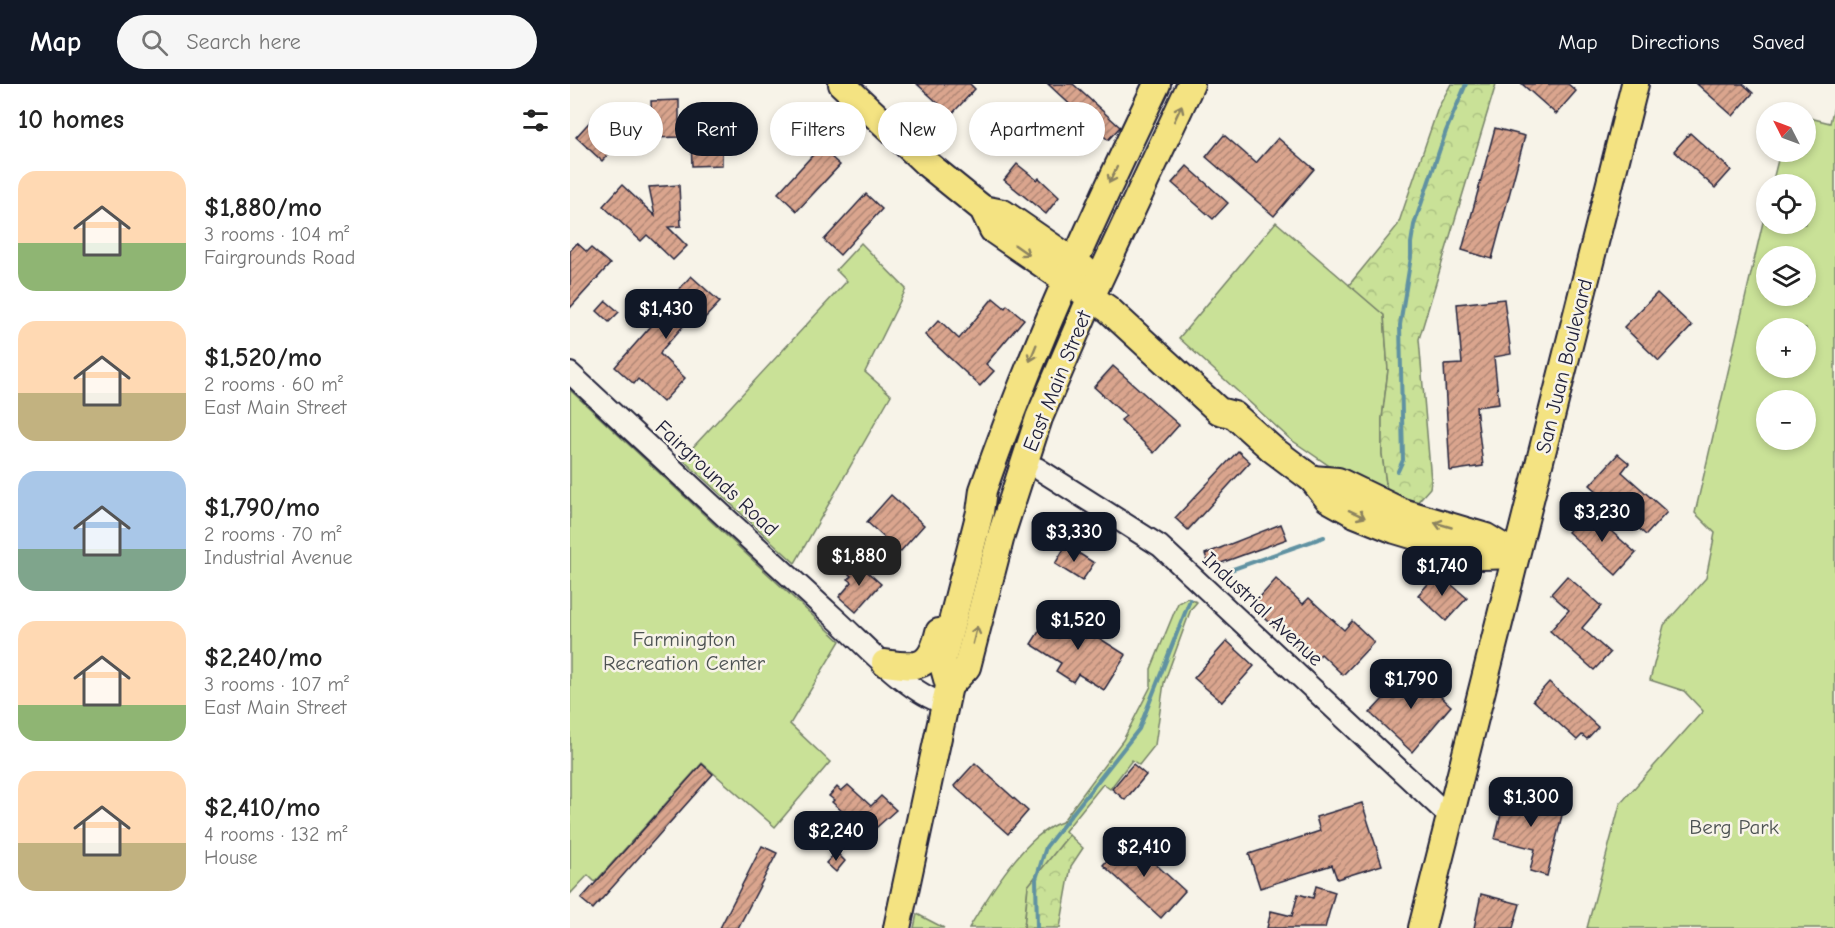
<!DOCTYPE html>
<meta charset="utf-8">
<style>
:root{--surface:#fff;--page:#f6f6f6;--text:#222;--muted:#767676;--accent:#111827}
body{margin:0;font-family:"Comic Neue",sans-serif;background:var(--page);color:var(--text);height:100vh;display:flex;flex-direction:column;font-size:22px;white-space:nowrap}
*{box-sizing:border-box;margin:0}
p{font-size:20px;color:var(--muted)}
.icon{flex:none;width:33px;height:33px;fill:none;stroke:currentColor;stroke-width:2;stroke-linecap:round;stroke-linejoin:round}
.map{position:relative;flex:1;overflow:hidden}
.details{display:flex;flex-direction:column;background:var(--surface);width:570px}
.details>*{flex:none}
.banner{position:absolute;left:18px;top:18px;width:570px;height:54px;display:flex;gap:12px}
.needle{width:39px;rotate:312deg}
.fabs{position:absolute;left:1186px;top:18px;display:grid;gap:12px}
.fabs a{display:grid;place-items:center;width:60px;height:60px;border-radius:50%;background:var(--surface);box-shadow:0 3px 9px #0003;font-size:30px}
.price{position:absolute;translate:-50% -51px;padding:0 14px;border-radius:12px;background:var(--accent);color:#fff;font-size:20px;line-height:39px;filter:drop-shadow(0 2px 3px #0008)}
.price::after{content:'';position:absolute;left:50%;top:36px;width:18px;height:14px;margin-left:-9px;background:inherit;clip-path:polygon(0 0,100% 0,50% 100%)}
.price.on{background:#222;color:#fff}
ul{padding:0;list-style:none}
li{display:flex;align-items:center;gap:18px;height:150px;padding:0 18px}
li span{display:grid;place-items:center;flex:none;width:168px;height:120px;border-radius:18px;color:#555}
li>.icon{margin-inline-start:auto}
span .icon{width:72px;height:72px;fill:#fffc;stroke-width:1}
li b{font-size:26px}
h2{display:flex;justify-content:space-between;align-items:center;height:72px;padding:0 18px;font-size:26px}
.pill{padding:0 21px;border-radius:27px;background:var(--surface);box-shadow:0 3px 9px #0003;font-size:21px;line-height:54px}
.pill.on{background:var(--accent);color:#fff}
header{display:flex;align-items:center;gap:36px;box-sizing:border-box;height:84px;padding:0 30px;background:var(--accent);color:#fff}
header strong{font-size:28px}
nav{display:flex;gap:33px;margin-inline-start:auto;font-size:21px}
.search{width:420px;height:54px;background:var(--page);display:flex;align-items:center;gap:15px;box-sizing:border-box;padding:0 21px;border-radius:33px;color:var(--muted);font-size:22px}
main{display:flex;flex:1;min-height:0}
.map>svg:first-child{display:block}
.green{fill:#c9e197;stroke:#768269;stroke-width:1.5;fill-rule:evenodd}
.forest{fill:url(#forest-crowns);stroke:#768269;stroke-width:1.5}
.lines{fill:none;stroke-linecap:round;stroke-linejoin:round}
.stream{stroke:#6192a2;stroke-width:4}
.building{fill:url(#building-hatch);stroke:#22223b;stroke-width:1.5}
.minor-casing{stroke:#22223b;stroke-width:24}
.major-casing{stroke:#22223b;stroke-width:30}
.minor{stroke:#f7f3e8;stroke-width:20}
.major{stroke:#f4e382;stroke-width:26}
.oneway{stroke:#8b825e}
.labels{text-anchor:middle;stroke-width:5;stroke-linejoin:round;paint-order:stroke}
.street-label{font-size:21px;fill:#22223b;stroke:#f7f3e8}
.park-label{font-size:21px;fill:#4c5252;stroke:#f7f3e8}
</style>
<header>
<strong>Map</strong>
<div class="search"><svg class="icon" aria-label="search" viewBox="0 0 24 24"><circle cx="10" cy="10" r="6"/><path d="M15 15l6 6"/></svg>Search here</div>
<nav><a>Map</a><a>Directions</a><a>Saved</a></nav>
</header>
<main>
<section class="details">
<h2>10 homes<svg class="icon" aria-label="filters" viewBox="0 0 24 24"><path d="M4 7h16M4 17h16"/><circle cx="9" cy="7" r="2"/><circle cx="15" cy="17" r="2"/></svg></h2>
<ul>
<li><span style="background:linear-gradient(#ffd9b3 60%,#8fb573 0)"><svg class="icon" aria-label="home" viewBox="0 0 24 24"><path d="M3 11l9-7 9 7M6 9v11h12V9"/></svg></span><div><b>$1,880/mo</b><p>3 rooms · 104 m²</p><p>Fairgrounds Road</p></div></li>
<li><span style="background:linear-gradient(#ffd9b3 60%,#c2b280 0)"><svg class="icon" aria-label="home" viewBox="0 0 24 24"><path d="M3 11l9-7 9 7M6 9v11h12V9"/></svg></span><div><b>$1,520/mo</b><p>2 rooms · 60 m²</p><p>East Main Street</p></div></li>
<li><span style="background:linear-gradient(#a9c7e8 65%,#7fa58c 0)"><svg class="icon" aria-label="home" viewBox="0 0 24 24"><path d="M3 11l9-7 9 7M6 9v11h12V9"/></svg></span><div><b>$1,790/mo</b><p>2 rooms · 70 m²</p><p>Industrial Avenue</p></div></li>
<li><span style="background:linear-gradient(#ffd9b3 70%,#8fb573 0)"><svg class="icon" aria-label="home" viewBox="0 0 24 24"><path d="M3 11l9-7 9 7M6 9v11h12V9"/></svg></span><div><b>$2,240/mo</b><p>3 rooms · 107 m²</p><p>East Main Street</p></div></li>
<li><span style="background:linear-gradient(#ffd9b3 60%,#c2b280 0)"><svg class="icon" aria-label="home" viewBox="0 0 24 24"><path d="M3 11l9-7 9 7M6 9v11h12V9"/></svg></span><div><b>$2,410/mo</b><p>4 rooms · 132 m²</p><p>House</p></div></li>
</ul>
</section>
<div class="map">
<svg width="1265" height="844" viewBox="0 0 1265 844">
<defs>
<pattern id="forest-crowns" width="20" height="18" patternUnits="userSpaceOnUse" patternTransform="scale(1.5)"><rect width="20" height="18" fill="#c9e197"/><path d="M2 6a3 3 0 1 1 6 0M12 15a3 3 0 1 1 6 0" fill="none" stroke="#acc183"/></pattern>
<pattern id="building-hatch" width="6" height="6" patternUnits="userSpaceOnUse" patternTransform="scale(1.5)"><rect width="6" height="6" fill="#daa58e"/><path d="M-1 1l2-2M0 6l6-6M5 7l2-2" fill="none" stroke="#b08675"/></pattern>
</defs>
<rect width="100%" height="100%" fill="#f7f3e8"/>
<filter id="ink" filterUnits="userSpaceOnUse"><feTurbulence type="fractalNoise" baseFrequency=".0167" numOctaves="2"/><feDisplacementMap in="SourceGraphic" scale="12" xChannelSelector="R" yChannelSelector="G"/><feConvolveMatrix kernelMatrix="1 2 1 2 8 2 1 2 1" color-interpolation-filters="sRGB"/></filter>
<g filter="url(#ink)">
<g class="green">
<path d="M1265,18V844H1017L1050,720L1133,627L1114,607L1080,596L1094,541L1136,494L1145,449L1125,429L1197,121V140H1236V100H1202L1210,68H1236V33L1260,39ZM1197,172H1236V212H1197ZM1236,244V284H1197V244ZM1236,316V356H1197V316Z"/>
<polygon points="706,138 814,231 818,286 812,335 812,370 818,414 764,385 720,355 609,254"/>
<polygon points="291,159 336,205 295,288 321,311 225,479 112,375 277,197 266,186"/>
<polygon points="0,306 270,557 220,640 260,678 205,743 132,679 25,798 18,791 0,810"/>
<path d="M617,514L627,518L621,525L594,599L585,661L569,681L562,676L540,705L533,700L495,747L499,751L458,802L454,844H399C418,812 456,749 492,738L553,656L581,602V585L608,519Z"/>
<polygon points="347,830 374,844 344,844"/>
</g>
<g class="forest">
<polygon points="881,0 926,0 849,255 861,397 860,404 843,423 818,414 812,370 812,335 818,286 814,231 779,201 828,141 868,24"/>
<polygon points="499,751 513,764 501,782 490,844 454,844 458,802"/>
</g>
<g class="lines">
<g class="stream">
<polyline points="828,387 833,376 830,241 841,173 841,159 844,141 876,47 896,0"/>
<polyline points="649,490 754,453"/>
<polyline points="467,844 466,795 476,763 569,645 620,516"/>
</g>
</g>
<g class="building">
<polygon points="347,0 400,0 405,5 381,31"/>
<polygon points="478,0 503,0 550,43 538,56"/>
<polygon points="952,0 998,0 1006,7 986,30"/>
<polygon points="1127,0 1173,0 1183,9 1163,32"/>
<polygon points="109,16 109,53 83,54 81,17"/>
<polygon points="128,29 152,29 152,81 122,82 121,55 131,54"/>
<polygon points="25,32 52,56 32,77 6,53"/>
<polygon points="925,44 955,52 922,175 892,166"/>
<polygon points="1120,49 1161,86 1145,104 1104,67"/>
<polygon points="654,51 686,79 708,54 744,85 704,132 636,73"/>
<polygon points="250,63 270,81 227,127 208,109"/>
<polygon points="447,80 467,96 469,94 489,113 476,130 434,96"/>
<polygon points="617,82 658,119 643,135 602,99"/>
<polygon points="52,101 85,132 79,103 109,101 111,142 98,143 117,162 103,176 77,151 71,157 33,122"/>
<polygon points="296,110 312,125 270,171 254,156"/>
<polygon points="7,159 17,168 21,164 40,180 0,224 0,167"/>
<polygon points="121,192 150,218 131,238 123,231 92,266 90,270 115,294 93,318 68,295 64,300 45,283 82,241 79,238"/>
<polygon points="1087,209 1122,242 1089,277 1054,243"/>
<polygon points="423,214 435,224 437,221 454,235 416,280 424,287 410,302 355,251 369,236 389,255"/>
<polygon points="934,215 941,270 924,273 929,320 906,323 913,382 880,387 874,281 892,280 887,220"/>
<polygon points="36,217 49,228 39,238 27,227"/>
<polygon points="543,282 609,341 584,369 551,336 556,332 524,303"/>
<polygon points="668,367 680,378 618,446 605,434"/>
<polygon points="1048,370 1059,379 1052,388 1097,428 1076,451 1020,401"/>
<polygon points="321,411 354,441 330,468 297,438"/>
<polygon points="1017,426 1066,469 1046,491 998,448"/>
<polygon points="711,440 717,455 640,483 635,470"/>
<polygon points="496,461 524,479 512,497 485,480"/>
<polygon points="284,476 311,500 286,528 269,513 282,498 278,495 281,492 275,486"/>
<polygon points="868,489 897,514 876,537 848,511"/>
<polygon points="997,492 1031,522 1012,544 1040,569 1024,586 980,547 999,526 981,510"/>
<polygon points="706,495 733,520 739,514 774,546 782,537 804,558 773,591 751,570 743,579 682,522"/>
<polygon points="483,525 556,571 534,606 508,590 503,598 486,587 491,579 461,560"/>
<polygon points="657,557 684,582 652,618 624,594"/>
<polygon points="841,585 881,622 842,668 800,629"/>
<polygon points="979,598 1028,643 1017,655 1012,651 1007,656 963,616"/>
<polygon points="405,679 458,727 438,750 384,702"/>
<polygon points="132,680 143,690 23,825 11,815"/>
<polygon points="563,680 576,691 555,716 542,705"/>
<polygon points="278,701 301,722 311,712 326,726 298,751 262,718 264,716 259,712 267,703 271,707"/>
<polygon points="936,709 994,723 977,792 960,787 965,765 925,755"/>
<polygon points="792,719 812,781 767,795 762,781 690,804 679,770 750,747 746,733"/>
<polygon points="557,754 615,807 591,834 533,781"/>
<polygon points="192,762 207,769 168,844 150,844"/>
<polygon points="266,768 275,777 266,788 256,779"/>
<polygon points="746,802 765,808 755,844 697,844 701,827 722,832 728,810 743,814"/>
<polygon points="911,810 950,820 943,844 904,844"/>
</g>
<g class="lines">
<defs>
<g id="minor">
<path d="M0,289C88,371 176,453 265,534C296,562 336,608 375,620"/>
<polyline points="453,380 467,384 590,462 880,733"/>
</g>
<g id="major">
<polyline points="272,0 356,79 413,125 423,146 538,225 649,327 664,331 702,365 742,395 758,415 785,430 825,446 912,472 946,471"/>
<polyline points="413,125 433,129 514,185"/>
<polyline points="742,395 768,397 832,428 916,453 946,471"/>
<path d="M315,579C349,584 360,585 369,548"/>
<polyline points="379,602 397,583 432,448 469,334 521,213 621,0"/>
<path d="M327,844L379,602L372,577L410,428L413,406C462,265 523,134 587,0"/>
<polyline points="852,844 1065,0"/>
</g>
</defs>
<use href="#minor" class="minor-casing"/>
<use href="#major" class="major-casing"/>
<use href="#minor" class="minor"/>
<use href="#major" class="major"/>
</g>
<defs><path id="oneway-shaft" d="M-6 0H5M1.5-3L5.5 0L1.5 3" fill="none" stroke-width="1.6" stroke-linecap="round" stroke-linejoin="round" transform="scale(1.5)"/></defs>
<g class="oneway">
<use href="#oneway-shaft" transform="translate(608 29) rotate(-65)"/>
<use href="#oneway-shaft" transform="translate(543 91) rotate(116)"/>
<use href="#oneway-shaft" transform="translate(452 166) rotate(35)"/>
<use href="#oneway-shaft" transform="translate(463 269) rotate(112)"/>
<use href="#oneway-shaft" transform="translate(787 430) rotate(25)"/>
<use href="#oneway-shaft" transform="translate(873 441) rotate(-164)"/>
<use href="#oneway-shaft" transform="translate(405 551) rotate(-76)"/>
</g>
</g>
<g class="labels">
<g class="street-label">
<text transform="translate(994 282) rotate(-76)" y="7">San Juan Boulevard</text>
<text transform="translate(487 297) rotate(-68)" y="7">East Main Street</text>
<text transform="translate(147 394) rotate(43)" y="7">Fairgrounds Road</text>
<text transform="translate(693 525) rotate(43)" y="7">Industrial Avenue</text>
</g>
<g class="park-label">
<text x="114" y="562">Farmington<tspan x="114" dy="24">Recreation Center</tspan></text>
<text x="1164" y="750">Berg Park</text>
</g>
</g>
</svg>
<div class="fabs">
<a><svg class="needle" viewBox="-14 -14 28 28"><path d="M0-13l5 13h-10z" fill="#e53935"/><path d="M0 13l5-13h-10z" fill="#767676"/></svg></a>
<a><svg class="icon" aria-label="locate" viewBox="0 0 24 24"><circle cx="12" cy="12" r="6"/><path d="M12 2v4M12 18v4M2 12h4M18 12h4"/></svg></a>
<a><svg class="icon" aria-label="layers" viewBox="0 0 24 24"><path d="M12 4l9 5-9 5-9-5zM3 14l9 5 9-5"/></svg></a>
<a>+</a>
<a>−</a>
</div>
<b class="price" style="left:96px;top:256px">$1,430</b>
<b class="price" style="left:1032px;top:459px">$3,230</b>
<b class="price" style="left:504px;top:479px">$3,330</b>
<b class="price on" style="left:289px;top:503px">$1,880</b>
<b class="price" style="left:872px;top:513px">$1,740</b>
<b class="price" style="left:508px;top:567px">$1,520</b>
<b class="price" style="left:841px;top:626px">$1,790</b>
<b class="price" style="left:961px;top:744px">$1,300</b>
<b class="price" style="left:266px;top:778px">$2,240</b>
<b class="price" style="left:574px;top:794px">$2,410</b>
<div class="banner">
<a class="pill">Buy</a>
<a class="pill on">Rent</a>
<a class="pill">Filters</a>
<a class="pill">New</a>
<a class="pill">Apartment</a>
</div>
</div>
</main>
